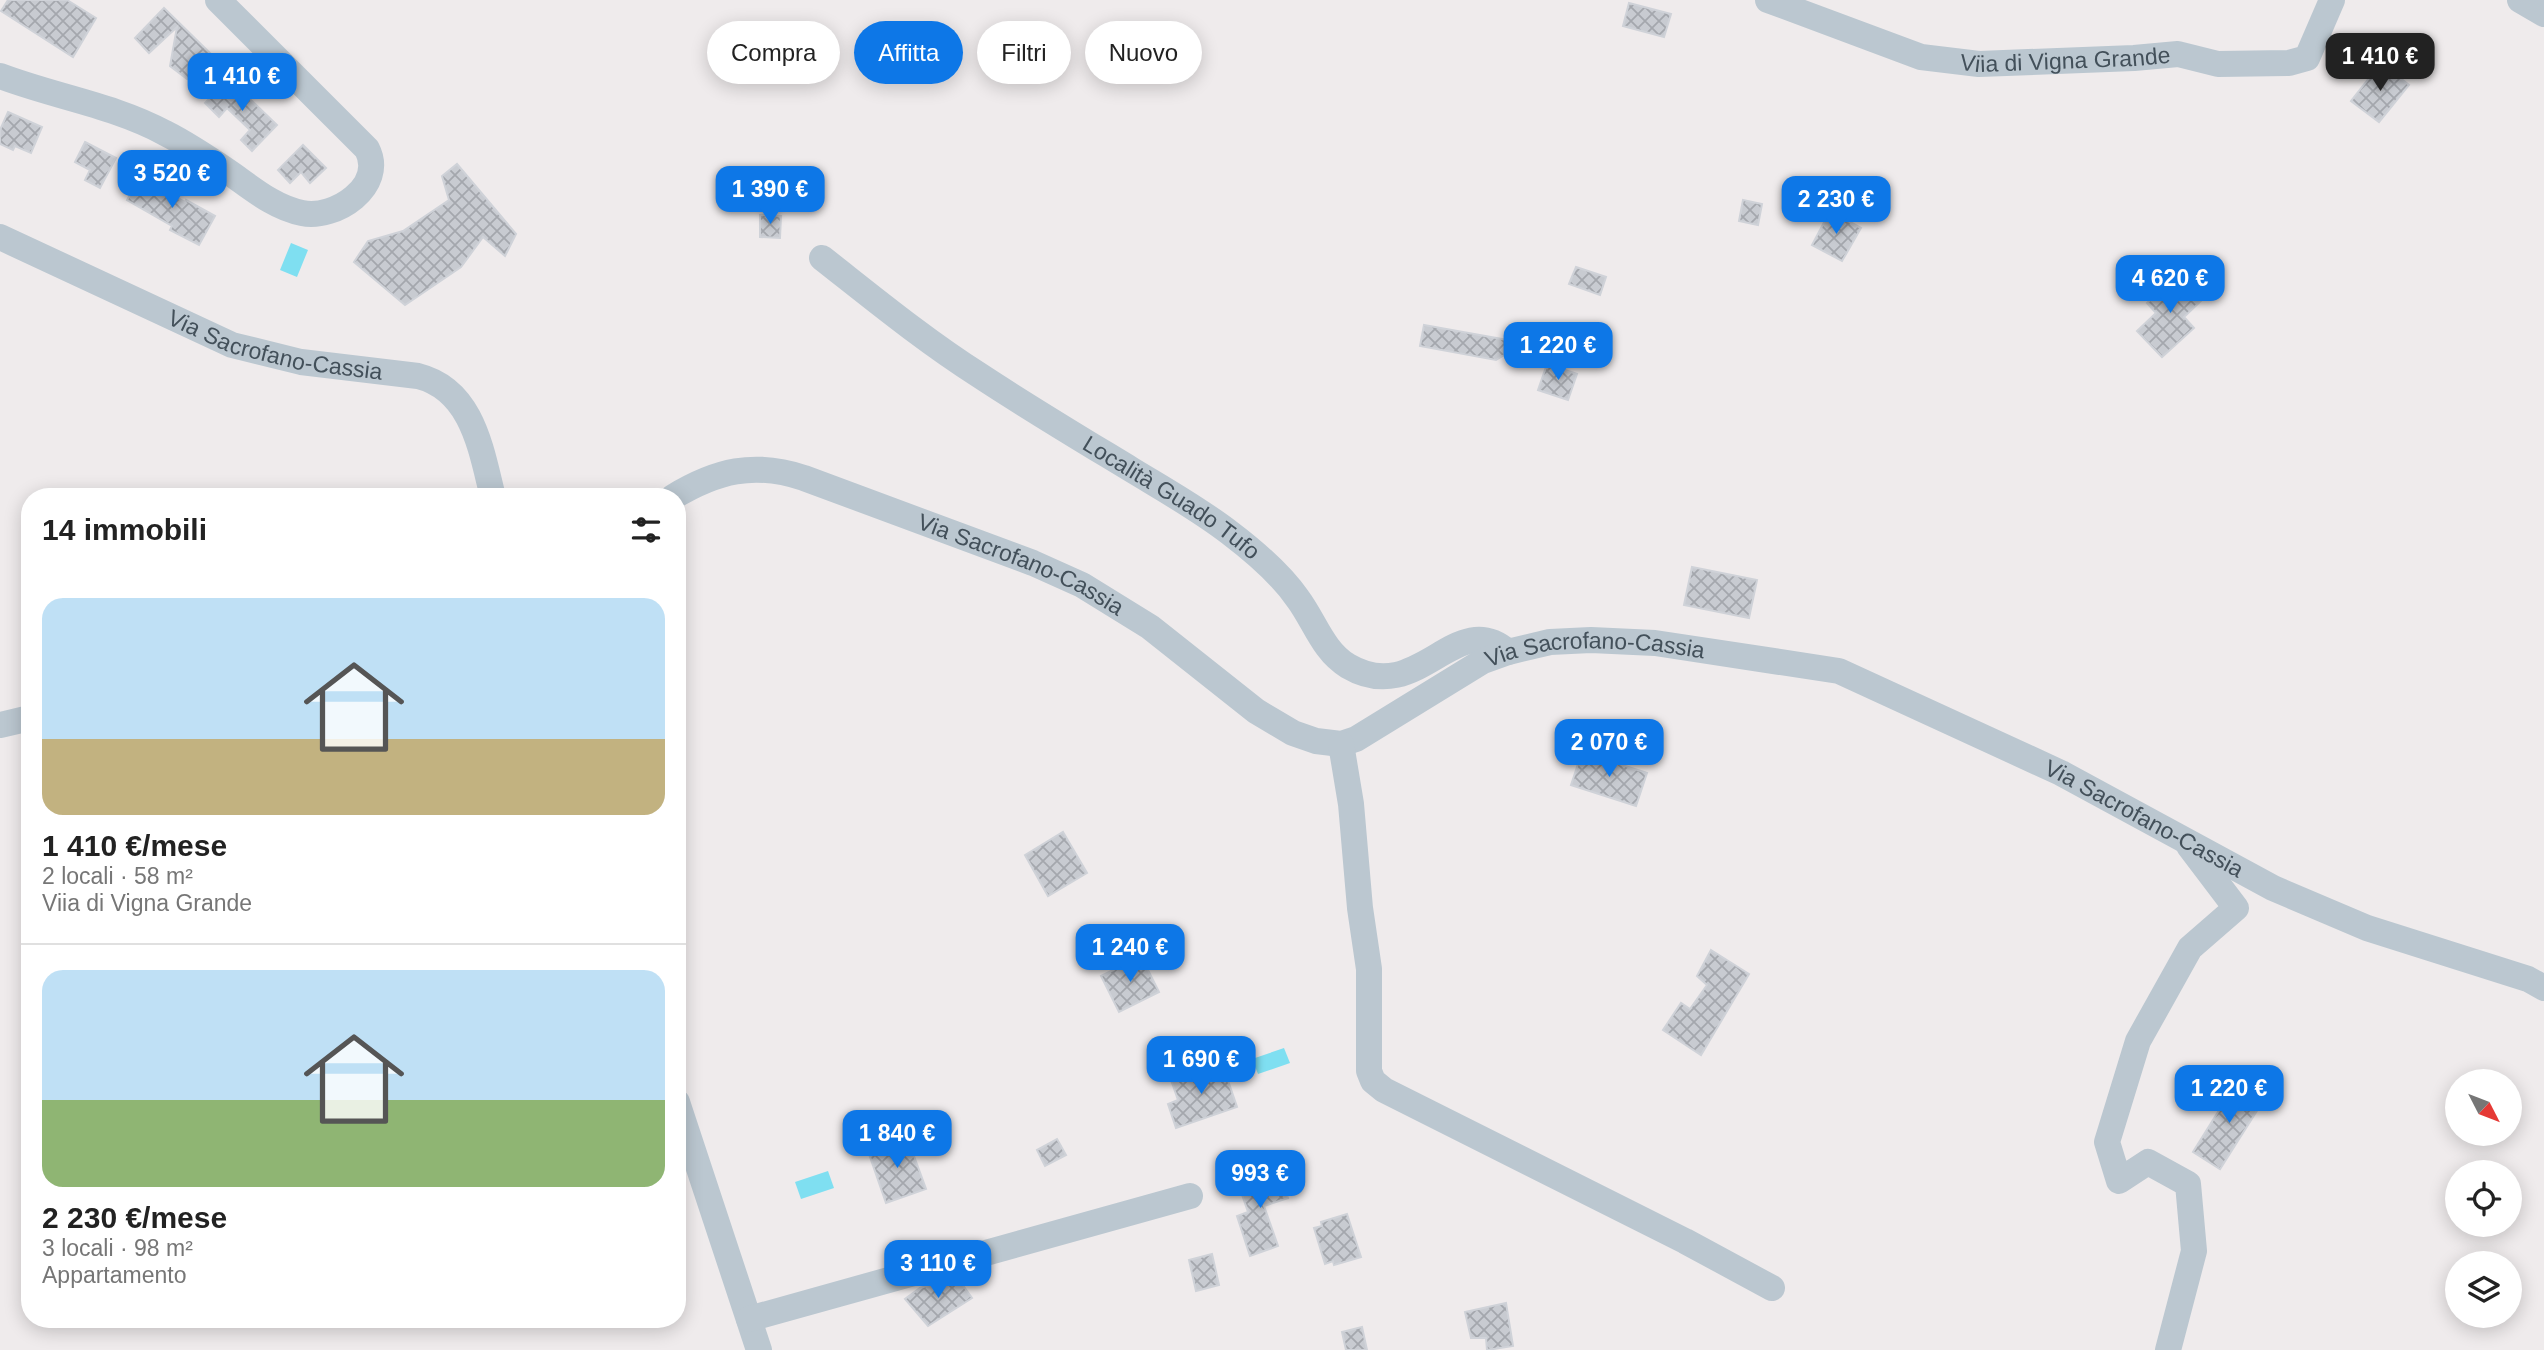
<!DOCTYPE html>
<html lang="it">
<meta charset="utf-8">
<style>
:root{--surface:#fff;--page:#f6f6f6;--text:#222;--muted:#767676;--line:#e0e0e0;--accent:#0d77e7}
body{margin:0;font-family:Helvetica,sans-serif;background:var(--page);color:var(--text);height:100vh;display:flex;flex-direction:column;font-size:26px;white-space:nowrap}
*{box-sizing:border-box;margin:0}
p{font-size:23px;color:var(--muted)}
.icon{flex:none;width:38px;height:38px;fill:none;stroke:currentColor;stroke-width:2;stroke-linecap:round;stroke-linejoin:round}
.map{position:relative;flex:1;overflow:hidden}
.details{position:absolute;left:21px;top:488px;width:665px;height:840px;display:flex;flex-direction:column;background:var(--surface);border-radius:28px;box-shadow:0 4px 18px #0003}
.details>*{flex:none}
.hud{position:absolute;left:707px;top:21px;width:665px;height:63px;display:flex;gap:14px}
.needle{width:46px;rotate:132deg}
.tools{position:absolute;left:2445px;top:1069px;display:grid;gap:14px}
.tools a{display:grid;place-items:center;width:77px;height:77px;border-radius:50%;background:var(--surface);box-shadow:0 4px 18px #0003;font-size:35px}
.price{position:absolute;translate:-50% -60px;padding:0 16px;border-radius:14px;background:var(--accent);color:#fff;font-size:23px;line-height:46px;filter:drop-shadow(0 2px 4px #0008)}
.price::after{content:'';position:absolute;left:50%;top:42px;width:21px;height:16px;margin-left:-10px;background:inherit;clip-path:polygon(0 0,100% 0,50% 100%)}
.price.on{background:#222;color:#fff}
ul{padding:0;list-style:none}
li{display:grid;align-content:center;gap:14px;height:371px;padding:0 21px}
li+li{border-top:2px solid var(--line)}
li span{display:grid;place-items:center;height:217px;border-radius:21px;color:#555}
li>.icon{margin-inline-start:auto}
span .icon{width:126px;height:126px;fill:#fffc;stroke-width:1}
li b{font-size:30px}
h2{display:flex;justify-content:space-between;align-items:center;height:84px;padding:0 21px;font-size:30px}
.tag{padding:0 24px;border-radius:32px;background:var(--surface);box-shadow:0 4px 18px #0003;font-size:24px;line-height:63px}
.tag.on{background:var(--accent);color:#fff}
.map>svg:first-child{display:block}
.water{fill:#7fdff1}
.building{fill:url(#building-cross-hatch);stroke:#cfd2d8;stroke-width:2}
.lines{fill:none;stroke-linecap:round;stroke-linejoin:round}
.minor{stroke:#bbc7d0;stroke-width:26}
.labels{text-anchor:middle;stroke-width:6;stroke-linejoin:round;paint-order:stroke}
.street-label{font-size:23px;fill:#43505a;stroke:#fff}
</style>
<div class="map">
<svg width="2544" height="1350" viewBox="0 0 2544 1350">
<defs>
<pattern id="building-cross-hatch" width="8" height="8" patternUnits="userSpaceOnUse" patternTransform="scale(1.75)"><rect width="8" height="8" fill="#c8cbd1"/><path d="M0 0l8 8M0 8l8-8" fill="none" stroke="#a4a7ad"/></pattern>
</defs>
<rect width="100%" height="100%" fill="#efebec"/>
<g class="water">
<polygon points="291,243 308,250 297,277 280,270"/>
<polygon points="1284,1048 1290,1063 1258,1074 1252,1059"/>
<polygon points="828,1171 834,1188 801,1199 795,1182"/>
</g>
<g class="building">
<polygon points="8,0 67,0 96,18 73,57 1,11"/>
<polygon points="1629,3 1671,14 1664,37 1623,26"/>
<polygon points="164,8 212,55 187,79 170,66 177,27 149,53 135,38"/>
<polygon points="2381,63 2409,85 2379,122 2351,101"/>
<polygon points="229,79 277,125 252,151 241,140 250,130 227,108 219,117 205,103"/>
<polygon points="8,112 42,127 31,153 15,146 13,150 0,144 0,130"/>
<polygon points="85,142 116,158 100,188 85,180 90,170 75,162"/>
<polygon points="303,145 326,168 310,183 301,172 290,183 278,170"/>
<polygon points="457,164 516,234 505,256 483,237 461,267 405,305 354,262 368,241 403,231 449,200 442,176"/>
<polygon points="140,176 185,202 186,200 215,216 199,245 170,230 172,226 127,200"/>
<polygon points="1743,200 1762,204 1758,225 1739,221"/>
<polygon points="1830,211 1861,228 1842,261 1812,245"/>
<polygon points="760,215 781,216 780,238 760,237"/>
<polygon points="1576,267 1606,277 1600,295 1569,284"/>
<polygon points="2179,273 2203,299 2184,317 2194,328 2162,357 2137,331 2156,313 2147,303"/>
<polygon points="1424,325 1524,343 1496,360 1420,346"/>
<polygon points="1547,364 1577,374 1568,400 1538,390"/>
<polygon points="1692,567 1757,580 1749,618 1684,605"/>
<polygon points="1582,752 1647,773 1636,806 1571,785"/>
<polygon points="1063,832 1087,873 1048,896 1025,855"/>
<polygon points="1711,950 1749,974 1701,1055 1663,1030 1681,1003 1690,1009 1707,985 1697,976"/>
<polygon points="1141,956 1159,992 1119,1012 1101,976"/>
<polygon points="1222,1063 1237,1107 1176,1128 1168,1104 1178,1100 1171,1080"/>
<polygon points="2238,1080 2265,1098 2220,1169 2193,1152"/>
<polygon points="907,1137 926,1189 886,1203 868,1151"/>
<polygon points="1057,1139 1066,1155 1045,1166 1037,1150"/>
<polygon points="1278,1169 1288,1198 1264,1206 1278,1246 1250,1256 1237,1216 1248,1212 1238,1183"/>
<polygon points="1347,1214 1361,1257 1334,1265 1333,1261 1325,1264 1314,1228 1322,1226 1321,1222"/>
<polygon points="1212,1254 1219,1285 1196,1291 1189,1260"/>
<polygon points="957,1277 972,1298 928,1326 905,1299 920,1288"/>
<polygon points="1506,1303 1513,1346 1487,1350 1486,1338 1471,1338 1465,1312"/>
<polygon points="1362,1327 1367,1350 1346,1350 1342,1332"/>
</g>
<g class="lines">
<g class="minor">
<path id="s1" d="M1768,0L1921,57L1979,64L2134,58L2178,54L2218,64L2289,63L2307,58L2332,0"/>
<polyline points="2520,0 2544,14"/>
<path d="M0,76C55,97 113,105 165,133C189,145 211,160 233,175C254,190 276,208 302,213C335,220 386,186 367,149L218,0"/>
<path id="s2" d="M0,237L232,345L301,362L418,376C473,390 481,450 493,497"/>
<path id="s3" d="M822,258C873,298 924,340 979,375C1029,408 1081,439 1132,470C1165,490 1199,509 1230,533C1255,552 1280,573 1298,599C1315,622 1323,651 1348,666C1419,708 1455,606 1508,652"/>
<path id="s4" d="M673,497C716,471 754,461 804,478L1033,563L1082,585L1150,627L1256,711L1293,733L1316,741L1341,744L1356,739L1483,661L1508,652L1550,642L1591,640L1655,643L1839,671L2061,773L2273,888L2367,928L2528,979L2544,988"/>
<polyline points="0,725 30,718"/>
<polyline points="1341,744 1351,804 1360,908 1369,969 1369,1071 1373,1081 1384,1090 1685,1241 1772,1288"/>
<polyline points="677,1102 759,1350"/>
<polyline points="749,1319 1190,1196"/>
<polyline points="2168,1350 2194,1251 2188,1184 2148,1162 2119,1181 2107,1142 2138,1041 2190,948 2236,908 2189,846"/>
</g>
</g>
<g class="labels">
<g class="street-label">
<text dy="8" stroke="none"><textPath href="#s1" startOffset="308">Viia di Vigna Grande</textPath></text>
<text dy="8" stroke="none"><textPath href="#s2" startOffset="298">Via Sacrofano-Cassia</textPath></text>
<text dy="8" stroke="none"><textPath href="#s3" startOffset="424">Località Guado Tufo</textPath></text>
<text dy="8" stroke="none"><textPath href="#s4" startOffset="371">Via Sacrofano-Cassia</textPath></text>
<text dy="8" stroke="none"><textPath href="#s4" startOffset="1022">Via Sacrofano-Cassia</textPath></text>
<text dy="8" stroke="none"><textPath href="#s4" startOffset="1608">Via Sacrofano-Cassia</textPath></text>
</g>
</g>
</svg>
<div class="tools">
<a><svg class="needle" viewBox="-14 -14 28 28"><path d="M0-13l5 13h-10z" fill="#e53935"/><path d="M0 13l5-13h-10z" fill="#767676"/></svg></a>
<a><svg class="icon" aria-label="locate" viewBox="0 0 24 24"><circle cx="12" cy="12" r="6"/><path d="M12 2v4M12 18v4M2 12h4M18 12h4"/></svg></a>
<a><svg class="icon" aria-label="layers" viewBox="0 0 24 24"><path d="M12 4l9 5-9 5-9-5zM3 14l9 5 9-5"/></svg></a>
</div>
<b class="price on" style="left:2380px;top:93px">1 410 €</b>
<b class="price" style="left:242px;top:113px">1 410 €</b>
<b class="price" style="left:172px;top:210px">3 520 €</b>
<b class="price" style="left:770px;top:226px">1 390 €</b>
<b class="price" style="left:1836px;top:236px">2 230 €</b>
<b class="price" style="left:2170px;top:315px">4 620 €</b>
<b class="price" style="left:1558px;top:382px">1 220 €</b>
<b class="price" style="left:1609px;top:779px">2 070 €</b>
<b class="price" style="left:1130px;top:984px">1 240 €</b>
<b class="price" style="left:1201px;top:1096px">1 690 €</b>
<b class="price" style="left:2229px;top:1125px">1 220 €</b>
<b class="price" style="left:897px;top:1170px">1 840 €</b>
<b class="price" style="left:1260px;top:1210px">993 €</b>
<b class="price" style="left:938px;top:1300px">3 110 €</b>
<div class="hud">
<a class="tag">Compra</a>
<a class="tag on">Affitta</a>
<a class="tag">Filtri</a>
<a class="tag">Nuovo</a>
</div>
<section class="details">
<h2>14 immobili<svg class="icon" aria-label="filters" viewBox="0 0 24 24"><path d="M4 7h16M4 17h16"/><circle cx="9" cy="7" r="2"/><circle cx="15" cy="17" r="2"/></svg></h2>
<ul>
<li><span style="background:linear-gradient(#bfe0f5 65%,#c2b280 0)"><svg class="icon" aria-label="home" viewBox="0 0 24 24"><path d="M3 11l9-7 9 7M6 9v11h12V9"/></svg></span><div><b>1 410 €/mese</b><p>2 locali · 58 m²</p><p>Viia di Vigna Grande</p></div></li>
<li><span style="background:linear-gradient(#bfe0f5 60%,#8fb573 0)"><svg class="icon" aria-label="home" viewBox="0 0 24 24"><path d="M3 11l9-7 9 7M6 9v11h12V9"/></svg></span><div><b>2 230 €/mese</b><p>3 locali · 98 m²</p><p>Appartamento</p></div></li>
</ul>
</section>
</div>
